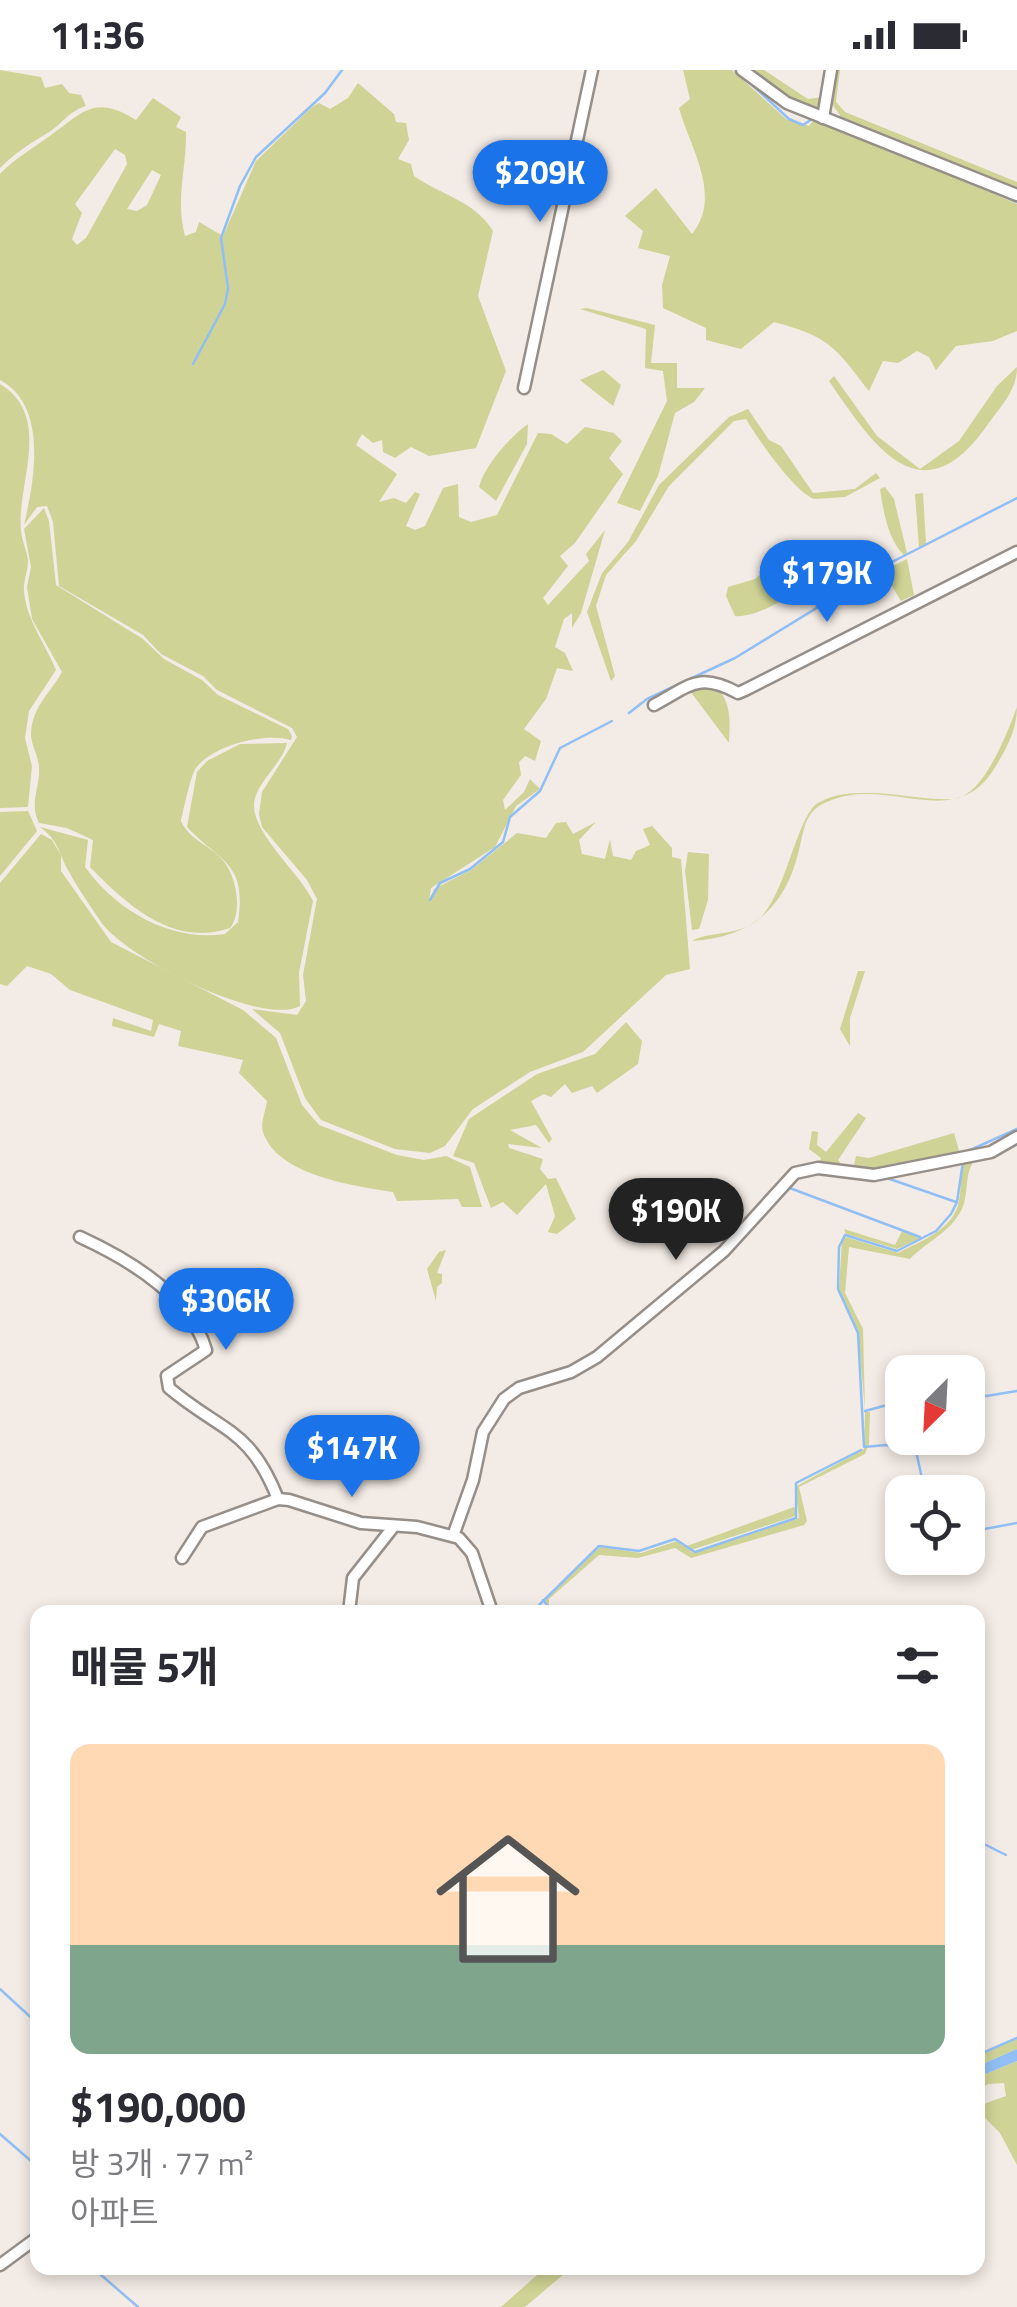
<!DOCTYPE html>
<html lang="ko">
<meta charset="utf-8">
<style>
:root{--surface:#fff;--page:#f2f2f3;--text:#2b2b33;--muted:#7c7c81;--line:#e1e1e2;--accent:#1a73e8}
body{margin:0;font-family:"Titillium Web","Noto Sans KR",sans-serif;background:var(--page);color:var(--text);height:100vh;display:flex;flex-direction:column;font-size:38px;white-space:nowrap}
*{box-sizing:border-box;margin:0}
p{font-size:32px;color:var(--muted)}
.icon{flex:none;width:55px;height:55px;fill:none;stroke:currentColor;stroke-width:2;stroke-linecap:round;stroke-linejoin:round}
.map{position:relative;flex:1;overflow:hidden}
.panel{position:absolute;left:30px;top:1535px;width:955px;height:670px;display:flex;flex-direction:column;background:var(--surface);border-radius:20px;box-shadow:0 5px 15px #0003}
.panel>*{flex:none}
.needle{width:65px;rotate:204deg}
.controls{position:absolute;left:885px;top:1285px;display:grid;gap:20px}
.controls a{display:grid;place-items:center;width:100px;height:100px;border-radius:20px;background:var(--surface);box-shadow:0 5px 15px #0003;font-size:50px}
.price{position:absolute;translate:-50% -85px;padding:0 22px;border-radius:35px;background:var(--accent);color:#fff;font-size:32px;line-height:65px;filter:drop-shadow(0 2px 5px #0008)}
.price::after{content:'';position:absolute;left:50%;top:60px;width:30px;height:22px;margin-left:-15px;background:inherit;clip-path:polygon(0 0,100% 0,50% 100%)}
.price.active{background:#222;color:#fff}
ul{padding:0;list-style:none}
li{display:grid;align-content:center;gap:20px;height:530px;padding:0 40px}
li+li{border-top:2px solid var(--line)}
li span{display:grid;place-items:center;height:310px;border-radius:20px;color:#555}
li>.icon{margin-inline-start:auto}
span .icon{width:180px;height:180px;fill:#fffc;stroke-width:1}
li b{font-size:42px}
h2{display:flex;justify-content:space-between;align-items:center;height:120px;padding:0 40px;font-size:42px}
.status{display:flex;justify-content:space-between;align-items:center;height:70px;padding:0 50px;background:var(--surface);direction:ltr}
.status svg{height:28px;fill:currentColor}
.map>svg:first-child{display:block}
.green{fill:#cfd395;fill-rule:evenodd}
.water{fill:#90bff6}
.lines{fill:none;stroke-linecap:round;stroke-linejoin:round}
.stream{stroke:#90bff6;stroke-width:2.5}
.street-casing{stroke:#958e89;stroke-width:15}
.street{stroke:#fff;stroke-width:10}
</style>
<div class="status"><b>11:36</b><svg viewBox="0 0 49 12"><path d="M0 12V9h3v3zM5 12V6h3v6zM10 12V3h3v9zM15 12V0h3v12zM26 1h20v11H26zM47 4h2v5h-2z"/></svg></div>
<div class="map">
<svg width="1017" height="2237" viewBox="0 0 1017 2237">
<rect width="100%" height="100%" fill="#f3ebe5"/>
<g class="green">
<path d="M0,0L41,7L45,18L62,14L69,23L81,25L86,36C67,42 62,55 46,64C29,74 15,83 0,98Z"/>
<path d="M683,0H732L786,49L809,56L813,51L866,67L1017,134V261L993,271L956,276L936,300L929,287L917,281L898,293L883,291L869,321C835,277 830,267 774,252L741,279L706,270V258L663,238L662,215L670,186L638,178L643,161L625,146L656,118L692,164C723,126 690,78 679,38L690,29Z"/>
<path d="M749,0H764L808,29L823,27L821,37C795,39 769,15 749,0Z"/>
<polygon points="834,0 840,0 836,32 845,42 1017,112 1017,118 844,51 832,34"/>
<path d="M358,13L394,44L396,52L406,53L409,70L398,89L411,94L414,106C442,126 474,130 493,161L478,226L506,301L476,378L429,386L411,377L395,388L383,382L382,370L373,373L362,364L356,375L397,404L379,432L394,428L406,433L415,422L420,424L406,456L415,460L425,456L443,418L458,414L459,447L471,452L497,445L538,363L551,364L567,374L585,357L614,363L622,371L609,388L623,404L575,473L560,486L568,496L543,528L548,535L589,491L586,484L605,460L581,543L572,558V543L564,549L555,577L565,583L573,601L557,598L546,629L524,659L541,671L535,691L525,686L519,692L521,705L503,730L505,740L524,722L530,709L540,719L516,736L495,777L431,818L429,832L434,819L471,800L517,763L546,768L556,753L566,752L573,764L596,752L579,770L582,784L605,789L610,769L613,786L631,790L636,781L650,775L643,759L652,756L672,778V787L681,789L690,899L666,905L583,982L530,1002L473,1039L445,1076L430,1083L395,1079L321,1050L305,1028L280,963L252,939L297,945L306,931L303,905L317,829L307,810L262,757L259,744L262,722L297,667L292,658L217,620L203,606L161,584L143,565L59,516L53,452L47,436L37,437L24,455C34,412 49,336 0,310V104C15,88 34,78 51,65C83,42 95,24 136,50L153,28L181,47L176,57L186,62C187,95 175,129 185,166L196,162L199,152L223,166L256,91L312,37L319,33L330,39L348,28ZM115,79L125,85L127,94L86,168L77,175L72,169L82,143L75,134ZM152,100L161,105L147,135L137,141L127,139Z"/>
<polygon points="587,238 655,255 651,293 677,293 677,318 705,318 694,332 675,343 658,406 640,441 617,433 667,331 663,301 645,298 646,259 580,239"/>
<path d="M1017,297C1017,321 1000,337 986,357C920,449 873,375 829,311L834,306L877,366L920,399L959,371L997,316Z"/>
<polygon points="603,300 621,315 613,336 580,310"/>
<path d="M0,314C54,347 16,414 21,461C22,471 27,481 28,491C28,501 23,511 24,522C27,551 45,573 56,600L29,641L25,668L32,696L28,737L0,738Z"/>
<path d="M748,339L769,370L781,376L813,423L855,419L876,403L880,408L845,427L814,429C793,420 758,369 746,349L734,351L669,416L636,471L606,505L596,536L615,606L611,611L587,542L602,503L628,472L659,415L729,347Z"/>
<path d="M528,354L527,374L496,431L479,417C485,395 509,368 528,354Z"/>
<path d="M885,417L894,429L907,483L904,485C888,471 883,439 880,419Z"/>
<polygon points="923,423 926,474 919,477 915,424"/>
<path d="M44,438L49,451L56,515L143,569L164,589L202,610L218,625L288,659L292,666L291,670C264,662 213,675 196,698C191,704 183,741 181,751C190,772 216,777 227,796C237,812 242,843 230,858C173,878 126,834 90,797L93,770L67,758L39,753C29,733 40,719 39,698C39,687 32,677 31,666C31,637 50,624 62,602L32,549L27,517L31,497L24,459Z"/>
<path d="M782,485L787,513L793,523C781,532 753,548 735,546L726,526L728,517L755,509Z"/>
<polygon points="907,489 914,525 901,531 883,501"/>
<path d="M700,617H716C732,633 730,652 729,673L690,621Z"/>
<path d="M1017,637C1017,658 1008,676 997,694C957,766 891,705 829,731C804,741 805,757 799,780C785,839 751,867 692,871C707,861 742,867 761,847C787,820 797,746 818,733C835,723 852,723 870,723C898,723 928,731 954,729C984,726 1008,661 1017,637Z"/>
<path d="M287,673C283,692 261,708 255,728C246,759 299,801 313,831L299,903L300,936C261,957 125,887 101,852C91,837 77,817 68,800C58,782 59,771 40,757L88,770L85,797C117,841 170,872 225,864L238,852C247,792 221,793 187,757L197,702L207,691L240,674Z"/>
<polygon points="28,741 37,761 0,806 0,742"/>
<path d="M41,764L52,770L61,785V801L111,872L243,940L276,968L302,1035L319,1055L397,1085L424,1090L446,1086L470,1097L482,1137H462L458,1129L397,1131L393,1122C356,1116 277,1106 263,1062C260,1053 266,1041 267,1031L239,1003L243,990L178,976L181,961L159,954L154,967L112,956L113,948L151,961L153,950L70,920L51,904L27,896L7,916L0,914V813Z"/>
<polygon points="688,782 709,784 708,830 699,859 692,860 685,801"/>
<polygon points="858,901 865,901 850,948 850,976 840,959"/>
<polygon points="626,952 642,971 638,994 597,1023 592,1016 572,1023 565,1014 551,1027 544,1024 531,1031 552,1069 549,1073 536,1055 510,1060 542,1078 508,1074 509,1078 543,1089 540,1099 548,1109 556,1108 576,1149 557,1164 548,1162 555,1146 546,1114 517,1145 503,1132 491,1138 474,1093 453,1086 469,1049 537,1004 595,984"/>
<polygon points="858,1043 866,1048 838,1090 845,1099 819,1094 821,1088 809,1079 812,1061 818,1062 817,1075 826,1082"/>
<polygon points="954,1063 959,1081 873,1101 853,1100 856,1086 869,1088"/>
<path d="M988,1087L973,1092C964,1107 969,1123 962,1139C950,1163 927,1171 910,1189L849,1177L845,1223L863,1259L865,1340L858,1262L839,1219L842,1170L846,1167L898,1183C920,1171 954,1160 959,1131C962,1117 959,1105 965,1091Z"/>
<polygon points="844,1159 895,1175 902,1161 921,1168 897,1179 846,1164"/>
<polygon points="446,1180 437,1203 442,1204 442,1213 437,1217 436,1231 427,1199 439,1182"/>
<polygon points="865,1342 870,1342 869,1374 865,1384 799,1417 807,1451 804,1455 691,1488 675,1478 638,1488 599,1485 549,1529 549,1536 544,1529 600,1477 641,1483 677,1471 694,1483 799,1448 795,1417 864,1379"/>
<polygon points="794,1437 797,1445 790,1448 691,1480 687,1476"/>
<polygon points="1017,1969 1017,1979 978,1996 978,1986"/>
<polygon points="1017,1991 1017,2095 1000,2063 978,2041 978,2036 1006,2026 1004,2013 988,2014 978,2021 978,2007"/>
<polygon points="545,2198 571,2198 525,2237 501,2237"/>
</g>
<polygon class="water" points="1017,1979 1017,1991 978,2007 978,1996"/>
<g class="lines">
<g class="stream">
<polyline points="749,12 789,49 803,55 812,49 845,62"/>
<polyline points="977,114 1017,132"/>
<polyline points="193,294 225,234 228,218 221,168 240,116 256,87 325,23 342,0"/>
<polyline points="629,643 647,629 735,588 890,493 1017,428"/>
<polyline points="430,830 440,813 470,799 503,772 510,747 540,721 560,678 612,651"/>
<polyline points="968,1081 1017,1059"/>
<polyline points="884,1107 956,1132"/>
<polyline points="787,1117 920,1167"/>
<polyline points="968,1329 1017,1321"/>
<polyline points="865,1341 902,1331"/>
<polyline points="925,1422 916,1381 886,1375 864,1377 858,1263 838,1219 839,1177 845,1165 897,1181 936,1161 951,1144 957,1132 963,1092"/>
<polyline points="968,1462 1017,1453"/>
<polyline points="543,1530 553,1542"/>
<polyline points="532,1542 599,1476 639,1481 675,1469 695,1482 796,1448 796,1413 861,1380"/>
<polyline points="978,1771 1006,1785"/>
<polyline points="0,1919 38,1954"/>
<polyline points="978,1985 1017,1968"/>
<polyline points="0,2064 38,2097"/>
<polyline points="93,2198 138,2237"/>
</g>
<defs>
<g id="street">
<polyline points="742,0 787,33 1017,125"/>
<polyline points="823,48 831,0"/>
<polyline points="524,318 592,0"/>
<path d="M654,635C691,615 699,602 738,623L745,620L1017,482"/>
<path d="M80,1167C128,1189 190,1225 206,1280L167,1306L169,1318C223,1363 250,1358 278,1429"/>
<polyline points="453,1466 473,1410 483,1362 504,1329 519,1318 571,1302 597,1287 724,1181 795,1103 818,1098 874,1105 991,1082 1017,1067"/>
<polyline points="182,1488 202,1457 278,1429 289,1430 361,1453 417,1457 459,1468 472,1483 492,1542"/>
<polyline points="349,1542 353,1508 394,1456"/>
<polyline points="0,2195 38,2167"/>
</g>
</defs>
<use href="#street" class="street-casing"/>
<use href="#street" class="street"/>
</g>
</svg>
<div class="controls">
<a><svg class="needle" viewBox="-14 -14 28 28"><path d="M0-13l5 13h-10z" fill="#e53935"/><path d="M0 13l5-13h-10z" fill="#7c7c81"/></svg></a>
<a><svg class="icon" aria-label="locate" viewBox="0 0 24 24"><circle cx="12" cy="12" r="6"/><path d="M12 2v4M12 18v4M2 12h4M18 12h4"/></svg></a>
</div>
<b class="price" style="left:540px;top:155px">$209K</b>
<b class="price" style="left:827px;top:555px">$179K</b>
<b class="price active" style="left:676px;top:1193px">$190K</b>
<b class="price" style="left:226px;top:1283px">$306K</b>
<b class="price" style="left:352px;top:1430px">$147K</b>
<section class="panel">
<h2>매물 5개<svg class="icon" aria-label="filters" viewBox="0 0 24 24"><path d="M4 7h16M4 17h16"/><circle cx="9" cy="7" r="2"/><circle cx="15" cy="17" r="2"/></svg></h2>
<ul>
<li><span style="background:linear-gradient(#ffd9b3 65%,#7fa58c 0)"><svg class="icon" aria-label="home" viewBox="0 0 24 24"><path d="M3 11l9-7 9 7M6 9v11h12V9"/></svg></span><div><b>$190,000</b><p>방 3개 · 77 m²</p><p>아파트</p></div></li>
</ul>
</section>
</div>
